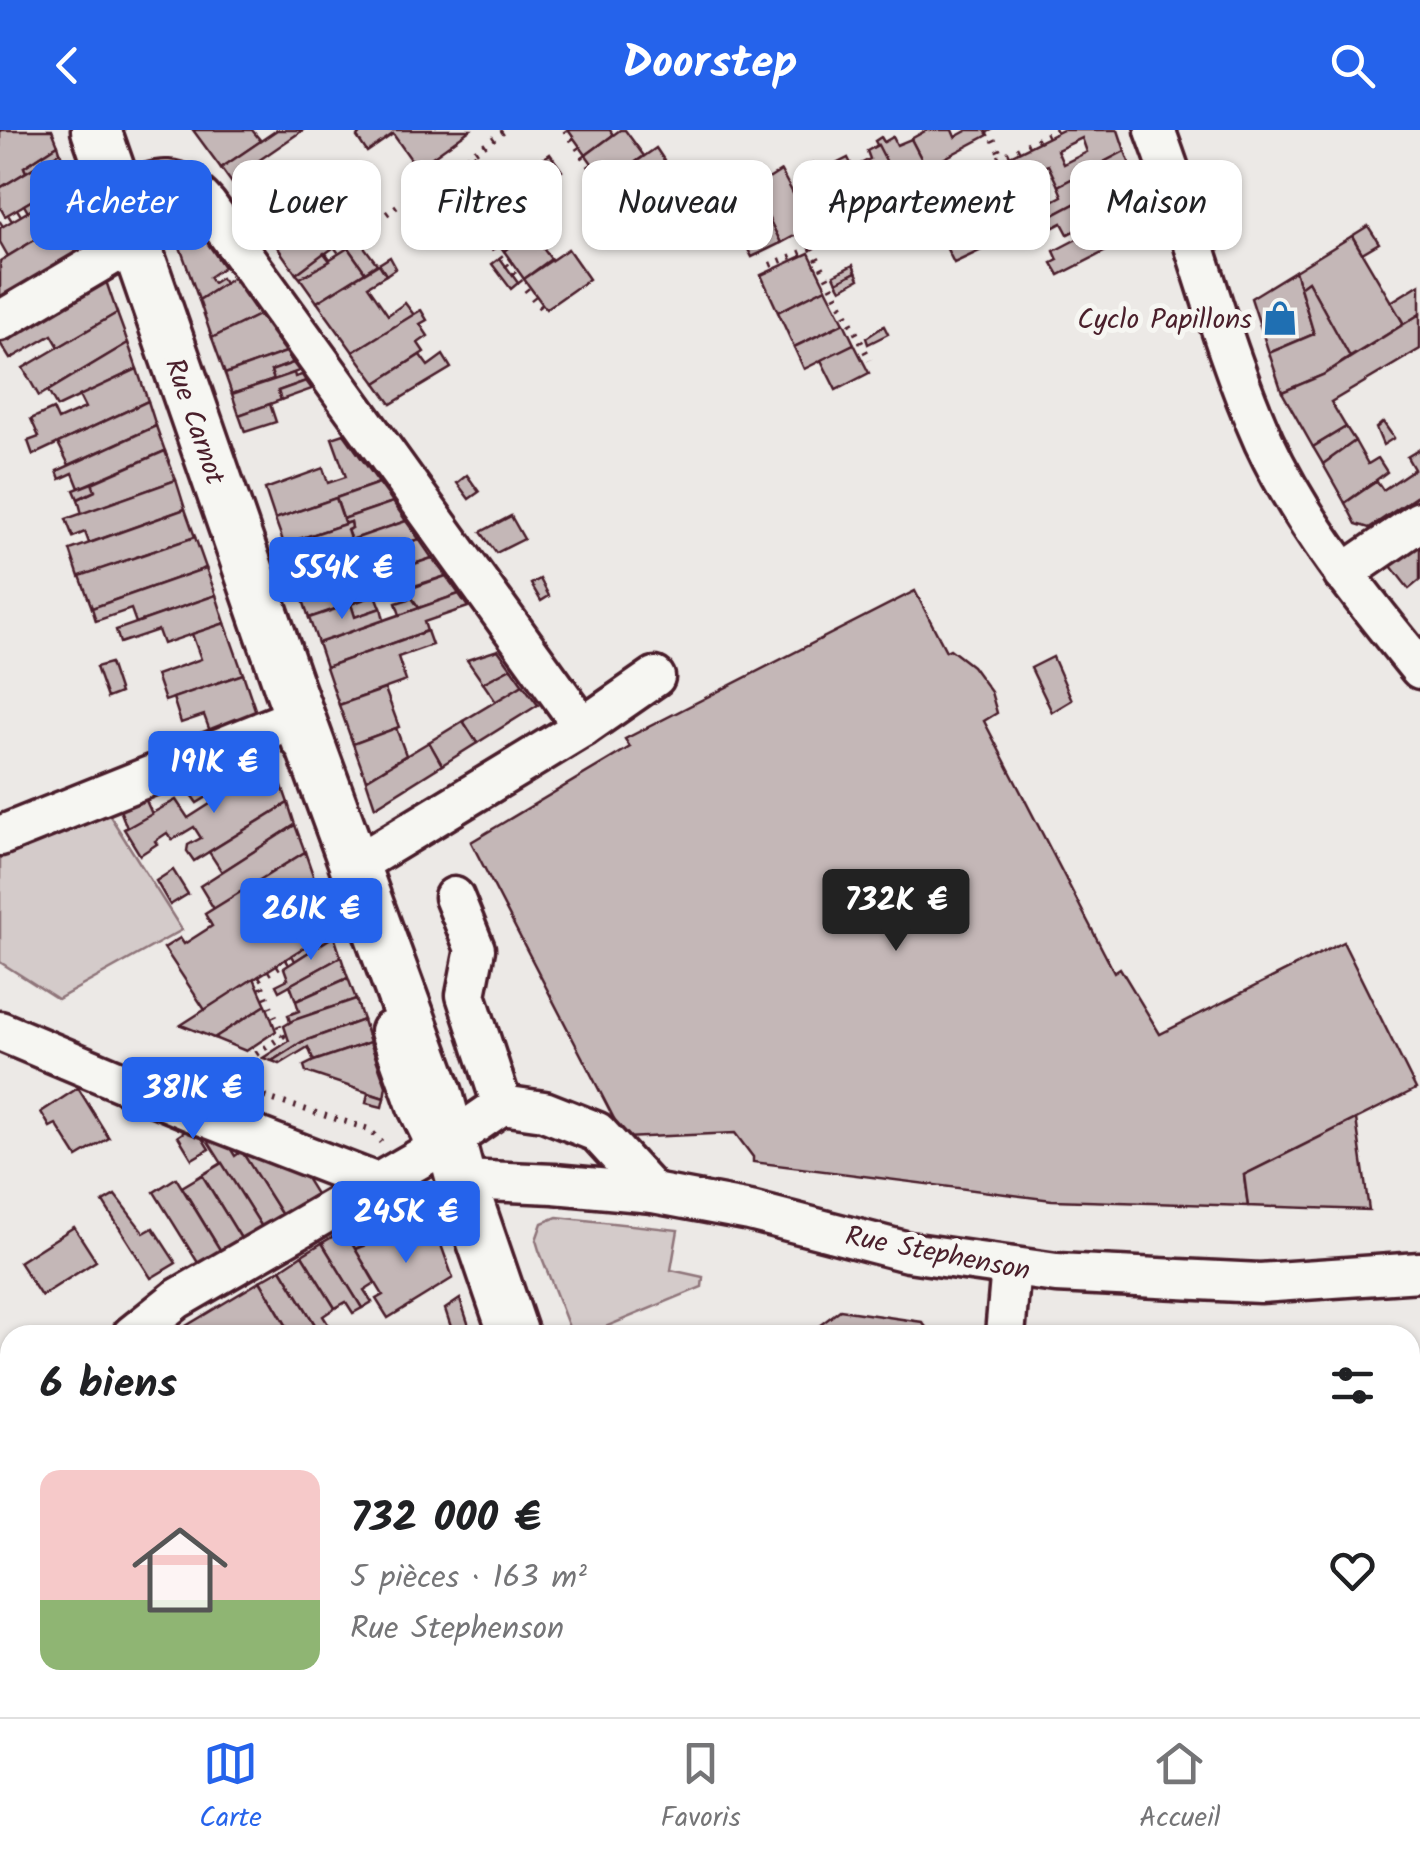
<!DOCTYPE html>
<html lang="fr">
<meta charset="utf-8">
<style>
:root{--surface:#fff;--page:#f6f6f6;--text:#202124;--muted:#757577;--line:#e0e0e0;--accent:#2563eb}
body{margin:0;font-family:Kalam,sans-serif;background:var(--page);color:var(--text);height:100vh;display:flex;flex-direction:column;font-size:38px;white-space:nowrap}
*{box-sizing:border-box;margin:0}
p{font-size:32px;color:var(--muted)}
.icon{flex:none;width:55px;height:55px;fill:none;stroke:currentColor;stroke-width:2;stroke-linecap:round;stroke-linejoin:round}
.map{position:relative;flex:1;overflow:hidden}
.details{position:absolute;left:0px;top:1195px;width:1420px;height:392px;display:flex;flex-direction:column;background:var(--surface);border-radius:30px 30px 0 0;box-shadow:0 2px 8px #0004}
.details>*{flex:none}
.top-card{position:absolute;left:30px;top:30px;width:1360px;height:90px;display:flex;gap:20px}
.price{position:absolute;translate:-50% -85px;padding:0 22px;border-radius:10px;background:var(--accent);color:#fff;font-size:32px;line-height:65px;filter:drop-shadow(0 2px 5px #0008)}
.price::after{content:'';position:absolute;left:50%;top:60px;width:30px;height:22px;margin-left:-15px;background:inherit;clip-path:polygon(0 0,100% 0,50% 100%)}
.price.selected{background:#222;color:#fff}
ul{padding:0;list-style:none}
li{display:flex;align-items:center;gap:30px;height:250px;padding:0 40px}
li span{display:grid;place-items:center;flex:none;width:280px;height:200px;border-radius:20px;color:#555}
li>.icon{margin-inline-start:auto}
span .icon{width:120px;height:120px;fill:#fffc;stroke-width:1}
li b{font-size:42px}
h2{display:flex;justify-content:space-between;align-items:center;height:120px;padding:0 40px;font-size:42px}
.tag{padding:0 35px;border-radius:20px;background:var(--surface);box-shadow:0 2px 8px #0004;font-size:35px;line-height:90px}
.tag.selected{background:var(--accent);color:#fff}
header{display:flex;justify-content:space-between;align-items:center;height:130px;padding:0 40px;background:var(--accent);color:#fff;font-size:45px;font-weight:700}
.menu{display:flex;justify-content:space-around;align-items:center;height:140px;border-top:2px solid var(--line);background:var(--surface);font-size:28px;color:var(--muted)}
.menu a{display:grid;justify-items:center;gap:5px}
.menu .selected{color:var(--accent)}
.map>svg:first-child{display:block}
.green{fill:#d4cbca;stroke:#8f757a;stroke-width:2.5}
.building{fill:#c4b7b7;stroke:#4a1f2b;stroke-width:2.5;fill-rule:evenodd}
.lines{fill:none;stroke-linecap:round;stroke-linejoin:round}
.minor-casing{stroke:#4a1f2b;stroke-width:45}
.major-casing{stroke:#4a1f2b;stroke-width:55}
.path{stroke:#4a1f2b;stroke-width:6;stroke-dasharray:2.5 8;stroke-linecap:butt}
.minor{stroke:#f6f6f2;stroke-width:38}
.major{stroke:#f6f6f2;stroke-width:48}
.labels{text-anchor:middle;stroke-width:10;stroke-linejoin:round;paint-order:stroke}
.poi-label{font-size:28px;fill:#4a1f2b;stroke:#f6f6f2;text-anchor:end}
.street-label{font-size:28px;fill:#4a1f2b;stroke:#f6f6f2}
</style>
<header><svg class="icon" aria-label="back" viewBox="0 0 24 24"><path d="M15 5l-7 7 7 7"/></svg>Doorstep<svg class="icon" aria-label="search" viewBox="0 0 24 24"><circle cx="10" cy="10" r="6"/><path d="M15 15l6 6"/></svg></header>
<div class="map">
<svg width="1420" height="1587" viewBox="0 0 1420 1587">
<rect width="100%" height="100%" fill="#ece9e6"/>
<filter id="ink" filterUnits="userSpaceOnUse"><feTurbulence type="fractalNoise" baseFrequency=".01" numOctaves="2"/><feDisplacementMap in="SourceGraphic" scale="20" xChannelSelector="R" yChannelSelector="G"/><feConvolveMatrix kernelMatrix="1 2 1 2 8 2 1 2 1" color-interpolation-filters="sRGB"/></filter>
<g filter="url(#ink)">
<g class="green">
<polygon points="105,678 182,800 58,869 0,832 0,715"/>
<polygon points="557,1087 678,1100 671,1140 703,1147 702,1157 586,1205 572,1205 539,1120 536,1110 542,1093"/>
</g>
<g class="building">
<polygon points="0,0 52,0 58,15 24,37 26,42 0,58"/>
<polygon points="193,0 252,0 261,11 221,38"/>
<polygon points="277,0 303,0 258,31 274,55 247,74 221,38"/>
<polygon points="363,0 470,0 417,38 393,4 367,22 357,7"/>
<polygon points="568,0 610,0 613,5 586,25"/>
<polygon points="620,0 625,0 644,26 606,53 586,25"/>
<polygon points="927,0 952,0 955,7 968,0 985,0 988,5 926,38 911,9"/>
<path d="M1063,0H1118L1125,21L1058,56L1048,35L1015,51L1004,29ZM1082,8L1087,22L1063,34L1057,20Z"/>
<polygon points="881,7 884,12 893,7 897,15 911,9 926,38 897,52 875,11"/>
<polygon points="58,15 60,22 26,42 24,37"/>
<polygon points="878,15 897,52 868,67 853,38 870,29 867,21"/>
<polygon points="656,18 670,39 659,46 665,54 627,81 606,53"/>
<polygon points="1125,21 1133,43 1051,86 1045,75 1062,66 1058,56"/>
<polygon points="60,22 69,49 5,86 0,77 0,58"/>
<polygon points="474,24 490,46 509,32 521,48 475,83 447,44"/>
<polygon points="550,24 562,41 549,51 537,33"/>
<polygon points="848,28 868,67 839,82 818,43"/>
<polygon points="813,33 839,82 811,97 796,68 809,61 802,47 808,44 805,38"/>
<polygon points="781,41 811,97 781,113 753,59"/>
<polygon points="1133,43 1141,66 1068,104 1062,93 1050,99 1046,89"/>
<polygon points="681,45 705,82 692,90 668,54"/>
<polygon points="69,49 72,56 28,82 24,75"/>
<polygon points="955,53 971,85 927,106 911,74"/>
<polygon points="665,54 676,71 666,78 676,92 648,112 627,81"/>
<polygon points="72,56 81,82 8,126 0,112 0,98"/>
<polygon points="511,56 539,95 504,121 475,83"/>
<polygon points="747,63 751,68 729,82 726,76"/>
<polygon points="1016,63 1019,71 989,86 984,77"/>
<polygon points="310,64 318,75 299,88 307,99 278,118 262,95"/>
<polygon points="1141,66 1153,97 1059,145 1052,133 1058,130 1054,121 1100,97 1097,89"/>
<polygon points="1024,69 1030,80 994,96 989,86"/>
<polygon points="185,81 224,137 209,147 213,153 221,148 224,154 199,170 170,89"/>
<polygon points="81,82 93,114 0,170 0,131"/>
<polygon points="766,83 781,113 752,127 737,98"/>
<polygon points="971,85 986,118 954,133 938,101"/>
<polygon points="326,86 343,111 296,144 278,118"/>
<polygon points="1368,96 1379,113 1362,123 1352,106"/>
<polygon points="530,101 551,129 524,149 504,121"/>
<polygon points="1352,106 1404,194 1350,227 1308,151 1300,157 1295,141"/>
<polygon points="359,110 377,134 365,142 348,118"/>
<polygon points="348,118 365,142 317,172 300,148"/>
<polygon points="568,119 589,149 546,179 524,149"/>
<polygon points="324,123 330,131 300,148 296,144"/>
<polygon points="809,123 826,158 778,182 761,145"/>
<polygon points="390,127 396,138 386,145 379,134"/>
<polygon points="500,128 518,153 511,159 492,134"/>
<polygon points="379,134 386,145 368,156 388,185 405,173 414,185 353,222 317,172"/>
<polygon points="853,135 856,142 837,152 834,145"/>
<polygon points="1295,141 1314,204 1269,223 1251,168"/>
<polygon points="856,142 859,149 841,159 837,152"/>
<polygon points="233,148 259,185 212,208 199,170"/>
<polygon points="106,151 117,183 59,217 52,205 10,229 0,213"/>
<polygon points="1308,151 1350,227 1323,245 1282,262 1269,223 1314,204 1300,157"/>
<polygon points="1420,154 1420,184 1404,194 1391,172"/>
<polygon points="826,158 844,193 794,217 778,182"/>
<polygon points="421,180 427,190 420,194 428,206 418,213 424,222 376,253 353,222"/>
<polygon points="117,183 128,213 39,266 23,238"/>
<polygon points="1420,184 1420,219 1331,272 1346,297 1313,317 1282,262 1323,245"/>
<polygon points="259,185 286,222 225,244 212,208"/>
<polygon points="844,193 854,214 804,239 794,217"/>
<polygon points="884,196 888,204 868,214 866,208"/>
<polygon points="128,213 137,239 57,277 48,261"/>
<polygon points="854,214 869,243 836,260 821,230"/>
<polygon points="286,222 293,233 271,241 274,250 232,264 225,244"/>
<polygon points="420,225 428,236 443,225 451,238 391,274 376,253"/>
<polygon points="293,233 299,241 274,250 271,241"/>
<polygon points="137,239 148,271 33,325 28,311 39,307 31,289 53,279 58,290 85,278 79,266"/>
<polygon points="294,243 295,247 302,245 306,251 278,261 281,270 239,285 232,264"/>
<polygon points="306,251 312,259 281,270 278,261"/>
<polygon points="148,271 156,296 69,335 58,313"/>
<polygon points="270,274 276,292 245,302 239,285"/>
<polygon points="1383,292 1394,308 1383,315 1376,298"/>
<polygon points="156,296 165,321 79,358 73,343 60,349 57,341"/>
<polygon points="1346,297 1355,311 1323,334 1313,317"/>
<polygon points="344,304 379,353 275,389 265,359 323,338 328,353 346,347 332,308"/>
<polygon points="1355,311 1368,334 1378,328 1387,342 1345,373 1323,334"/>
<polygon points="1420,319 1420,364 1369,398 1356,394 1345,373 1377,351 1383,360 1414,339 1407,327"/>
<polygon points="165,321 176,350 82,384 78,369 95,361 92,353"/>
<polygon points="467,345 479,362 469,369 457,353"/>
<polygon points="176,350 185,379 89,413 85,402 73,407 66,389"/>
<polygon points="92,353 95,361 78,369 74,360"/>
<polygon points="379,353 393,372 343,389 336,368"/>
<polygon points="336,368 345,394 284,414 275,389"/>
<polygon points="393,372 406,391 351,410 347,400 352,398 351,392 345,394 343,389"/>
<polygon points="185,379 195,407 79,447 70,420"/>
<polygon points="511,386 524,409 496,423 481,402"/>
<polygon points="406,391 419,409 363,428 359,416 353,418 351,410"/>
<polygon points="351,392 352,398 347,400 353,418 293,439 284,414"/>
<polygon points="195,407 206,438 92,478 80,446"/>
<polygon points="419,409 432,428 370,449 363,428"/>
<polygon points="1420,409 1420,450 1409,459 1391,436 1392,428"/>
<polygon points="359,416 366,435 360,437 362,443 301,464 293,439"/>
<polygon points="432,428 446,446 376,468 370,449"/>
<polygon points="206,438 216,465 136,493 131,479 96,491 92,478"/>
<polygon points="368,441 372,454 347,463 343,450"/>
<polygon points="446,446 459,464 419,478 406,460"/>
<polygon points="540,449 549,466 541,471 531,454"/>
<polygon points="343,450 347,463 372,454 376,465 309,488 301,464"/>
<polygon points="915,461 946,521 950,519 972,536 991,562 997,583 984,591 1114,842 1120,838 1160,904 1343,812 1416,959 1244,1045 1248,1076 1052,1070 753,1032 753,1027 735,1003 624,1008 471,712 630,617 625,609"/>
<polygon points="459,464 468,477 424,492 427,501 326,537 318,513"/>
<polygon points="216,465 225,493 163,514 158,500 120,513 116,500"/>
<polygon points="376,465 381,478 355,487 351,474"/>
<polygon points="412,468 419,478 400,485 396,473"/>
<polygon points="351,474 355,487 381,478 384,490 318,513 309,488"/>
<polygon points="225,493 243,544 165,571 156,545 201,529 192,504"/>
<polygon points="427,501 432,515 398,527 406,551 339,575 326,537"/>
<polygon points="498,520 511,538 483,553 467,530"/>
<polygon points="1053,527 1072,570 1052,582 1031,538"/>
<polygon points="110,533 120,563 107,568 96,537"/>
<polygon points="511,538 523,555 496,572 483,553"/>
<polygon points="243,544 258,588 211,604 204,585 181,593 173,568"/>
<polygon points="523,555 538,575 477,613 463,591"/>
<polygon points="385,559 399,597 353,614 339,575"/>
<polygon points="463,591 477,613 442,635 429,612"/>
<polygon points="396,598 406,625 366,650 353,614"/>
<polygon points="266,612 274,633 221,667 217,661 197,673 189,662"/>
<polygon points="429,612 442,635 375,677 366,650"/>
<polygon points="274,633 288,673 194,731 187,721 188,715 201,708 194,697 172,710 167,703 155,711 157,714 140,725 124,699 176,670 188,688"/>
<polygon points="144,666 152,684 127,698 119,677"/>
<polygon points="288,673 295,695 222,742 209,722"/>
<polygon points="295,695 305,722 214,779 200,756"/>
<polygon points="305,722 332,800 205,880 164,818 180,808 184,814 212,796 205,784"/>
<polygon points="173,740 188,764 170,775 156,751"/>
<polygon points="332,800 334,806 295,831 292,825"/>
<polygon points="334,806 341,827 279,861 276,855 288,849 284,838"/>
<polygon points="341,827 348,848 296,871 290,855"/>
<polygon points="254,848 266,875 214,908 181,895"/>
<polygon points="348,848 356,869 290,892 288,885 299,881 296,871"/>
<polygon points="356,869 363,890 302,912 272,931 263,928 289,911 284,896 294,890"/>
<polygon points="266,875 276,901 246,921 214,908"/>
<polygon points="363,890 370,912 314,931 308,917 280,934 272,931 302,912"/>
<polygon points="370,912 386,956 384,968 306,942 304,936 314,931"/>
<polygon points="78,958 109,1008 77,1027 56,994 50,997 41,982"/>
<polygon points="368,963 384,968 382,977 366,973"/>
<polygon points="1356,989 1369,1080 1248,1076 1244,1045"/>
<polygon points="194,995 209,1019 192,1029 178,1006"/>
<polygon points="202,1002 222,1005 235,1026 242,1021 282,1085 262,1097"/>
<polygon points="239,1017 298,1035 316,1064 282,1085"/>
<polygon points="222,1033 262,1097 242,1110 202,1045"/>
<polygon points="202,1045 242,1110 222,1123 182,1057"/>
<polygon points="176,1048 222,1123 200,1136 154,1062"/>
<polygon points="115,1065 144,1103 153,1098 176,1133 151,1148 103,1072"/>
<polygon points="391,1071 430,1082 432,1090 355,1119 344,1100"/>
<polygon points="432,1090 453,1148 388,1188 376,1169 383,1165 355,1119"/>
<polygon points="74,1097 96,1131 41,1166 19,1132"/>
<polygon points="344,1100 375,1153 364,1160 372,1172 362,1178 322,1113"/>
<polygon points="322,1113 362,1178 353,1183 346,1172 335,1178 302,1125"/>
<polygon points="302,1125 335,1178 323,1186 330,1197 320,1203 281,1139"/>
<polygon points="281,1139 320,1203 317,1205 292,1205 260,1151"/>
<polygon points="260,1151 292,1205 171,1205 259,1152"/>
<polygon points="460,1169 472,1205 427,1205 451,1197 445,1179"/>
<polygon points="840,1180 922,1192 932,1205 807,1205"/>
<polygon points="1410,1222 1420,1239 1420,1248 1410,1255"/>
<polygon points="1412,1311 1420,1325 1420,1344 1410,1350"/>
<polygon points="1420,1344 1420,1377 1410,1361 1410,1350"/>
<polygon points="3,1354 10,1362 10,1372 0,1380 0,1356"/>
<polygon points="1410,1361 1420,1377 1420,1406 1414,1410 1410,1404"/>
<polygon points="10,1372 10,1401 0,1388 0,1380"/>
<polygon points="2,1391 10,1401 10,1437 0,1424"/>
<polygon points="0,1424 10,1437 10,1460 0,1468"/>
<polygon points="1410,1517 1420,1533 1420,1547 1410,1553"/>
<polygon points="10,1534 10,1576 0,1584 0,1541"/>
<polygon points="1410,1576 1417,1587 1357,1586 1370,1578"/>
<polygon points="61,1578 115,1578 103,1587 49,1587"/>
<polygon points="115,1578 122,1578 129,1587 103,1587"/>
<polygon points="194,1578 239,1578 226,1587 192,1587 188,1582"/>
<polygon points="239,1578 265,1578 252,1587 226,1587"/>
<polygon points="307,1578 317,1578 322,1582 316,1587 295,1587"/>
<polygon points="515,1578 563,1578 545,1587 519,1587"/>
<polygon points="563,1578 602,1578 605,1587 545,1587"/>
<polygon points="689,1578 725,1578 697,1587 692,1587"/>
<polygon points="725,1578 781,1578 782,1581 764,1587 697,1587"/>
<polygon points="998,1578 1055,1578 1040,1587 1004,1587"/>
<polygon points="1055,1578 1219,1578 1226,1587 1040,1587"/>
<polygon points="1285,1578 1323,1578 1309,1587 1292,1587"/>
</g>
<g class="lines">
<defs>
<g id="minor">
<path d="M1155,0C1194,103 1219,211 1264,312C1303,396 1362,468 1420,539"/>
<path d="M118,65C158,49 175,39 207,75L583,597"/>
<polyline points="0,191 134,112"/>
<polyline points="1343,444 1420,391"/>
<polyline points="0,706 300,586 301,611"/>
<polyline points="354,736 583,597 655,547"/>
<polyline points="0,901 198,984 377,1053"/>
<polyline points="390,901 417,976 437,1017"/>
<polyline points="502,975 544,981 597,1002 653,1063"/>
<polyline points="461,1050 554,1054 653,1063 750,1081 908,1122 1056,1143 1260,1153 1420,1142"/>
<polyline points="132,1205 177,1169 450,1011 502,975 466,865 475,819 454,767"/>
<polyline points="1005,1205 1011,1137"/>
<polyline points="0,1262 10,1261"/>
<polyline points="1410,1281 1420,1275"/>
<polyline points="0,1506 10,1498"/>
<polyline points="153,1578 161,1587"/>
<polyline points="620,1578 624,1587"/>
<polyline points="1243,1578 1249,1587"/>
</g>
<g id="major">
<polyline points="96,0 289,557 438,964 461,1050 514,1205"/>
<polyline points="646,1578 650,1587"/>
</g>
</defs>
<use href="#minor" class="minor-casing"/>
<use href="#major" class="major-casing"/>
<g class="path">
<polyline points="565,0 645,114"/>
<polyline points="989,0 1001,26"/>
<polyline points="432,51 506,0"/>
<polyline points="0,94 26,78"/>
<polyline points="812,118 870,230"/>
<polyline points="327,127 432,51 470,89 541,178"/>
<polyline points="770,135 812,118 1057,0"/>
<polyline points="256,924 283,906 259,849 294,827"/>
<polyline points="264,967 369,999 381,1012"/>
<polyline points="0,1345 10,1356"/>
</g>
<use href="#minor" class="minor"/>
<use href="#major" class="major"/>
</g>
</g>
<defs>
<symbol id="shop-bare" viewBox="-9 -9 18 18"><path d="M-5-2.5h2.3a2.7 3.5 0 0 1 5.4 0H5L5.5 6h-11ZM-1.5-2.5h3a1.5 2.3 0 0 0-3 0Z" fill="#1f6fb2" stroke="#f6f6f2" stroke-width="2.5" paint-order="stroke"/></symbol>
</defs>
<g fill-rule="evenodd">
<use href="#shop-bare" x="1255" y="163" width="50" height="50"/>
</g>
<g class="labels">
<g class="poi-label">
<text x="1252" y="198">Cyclo Papillons</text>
</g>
<g class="street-label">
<text transform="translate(196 291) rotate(71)" y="10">Rue Carnot</text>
<text transform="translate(938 1122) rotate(11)" y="10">Rue Stephenson</text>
</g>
</g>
</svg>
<b class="price" style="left:342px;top:492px">554K €</b>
<b class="price" style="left:214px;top:686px">191K €</b>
<b class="price selected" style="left:896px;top:824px">732K €</b>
<b class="price" style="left:311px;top:833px">261K €</b>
<b class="price" style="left:193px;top:1012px">381K €</b>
<b class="price" style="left:406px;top:1136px">245K €</b>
<div class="top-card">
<a class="tag selected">Acheter</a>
<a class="tag">Louer</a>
<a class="tag">Filtres</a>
<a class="tag">Nouveau</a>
<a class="tag">Appartement</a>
<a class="tag">Maison</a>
</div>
<section class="details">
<h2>6 biens<svg class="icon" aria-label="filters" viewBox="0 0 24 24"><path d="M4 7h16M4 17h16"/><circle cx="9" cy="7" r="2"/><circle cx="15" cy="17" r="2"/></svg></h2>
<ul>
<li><span style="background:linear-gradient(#f6c9c9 65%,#8fb573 0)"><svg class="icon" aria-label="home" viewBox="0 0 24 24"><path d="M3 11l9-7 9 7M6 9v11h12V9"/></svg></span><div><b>732 000 €</b><p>5 pièces · 163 m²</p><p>Rue Stephenson</p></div><svg class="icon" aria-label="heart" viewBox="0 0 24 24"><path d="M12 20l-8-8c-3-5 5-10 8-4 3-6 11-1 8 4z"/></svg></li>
</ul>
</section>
</div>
<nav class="menu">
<a class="selected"><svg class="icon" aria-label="map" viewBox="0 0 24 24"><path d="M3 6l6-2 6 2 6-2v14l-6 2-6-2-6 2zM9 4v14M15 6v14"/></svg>Carte</a>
<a><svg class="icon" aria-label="saved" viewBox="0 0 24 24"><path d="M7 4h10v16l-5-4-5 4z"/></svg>Favoris</a>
<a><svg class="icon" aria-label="home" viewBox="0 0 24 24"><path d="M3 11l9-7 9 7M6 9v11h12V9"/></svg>Accueil</a>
</nav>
